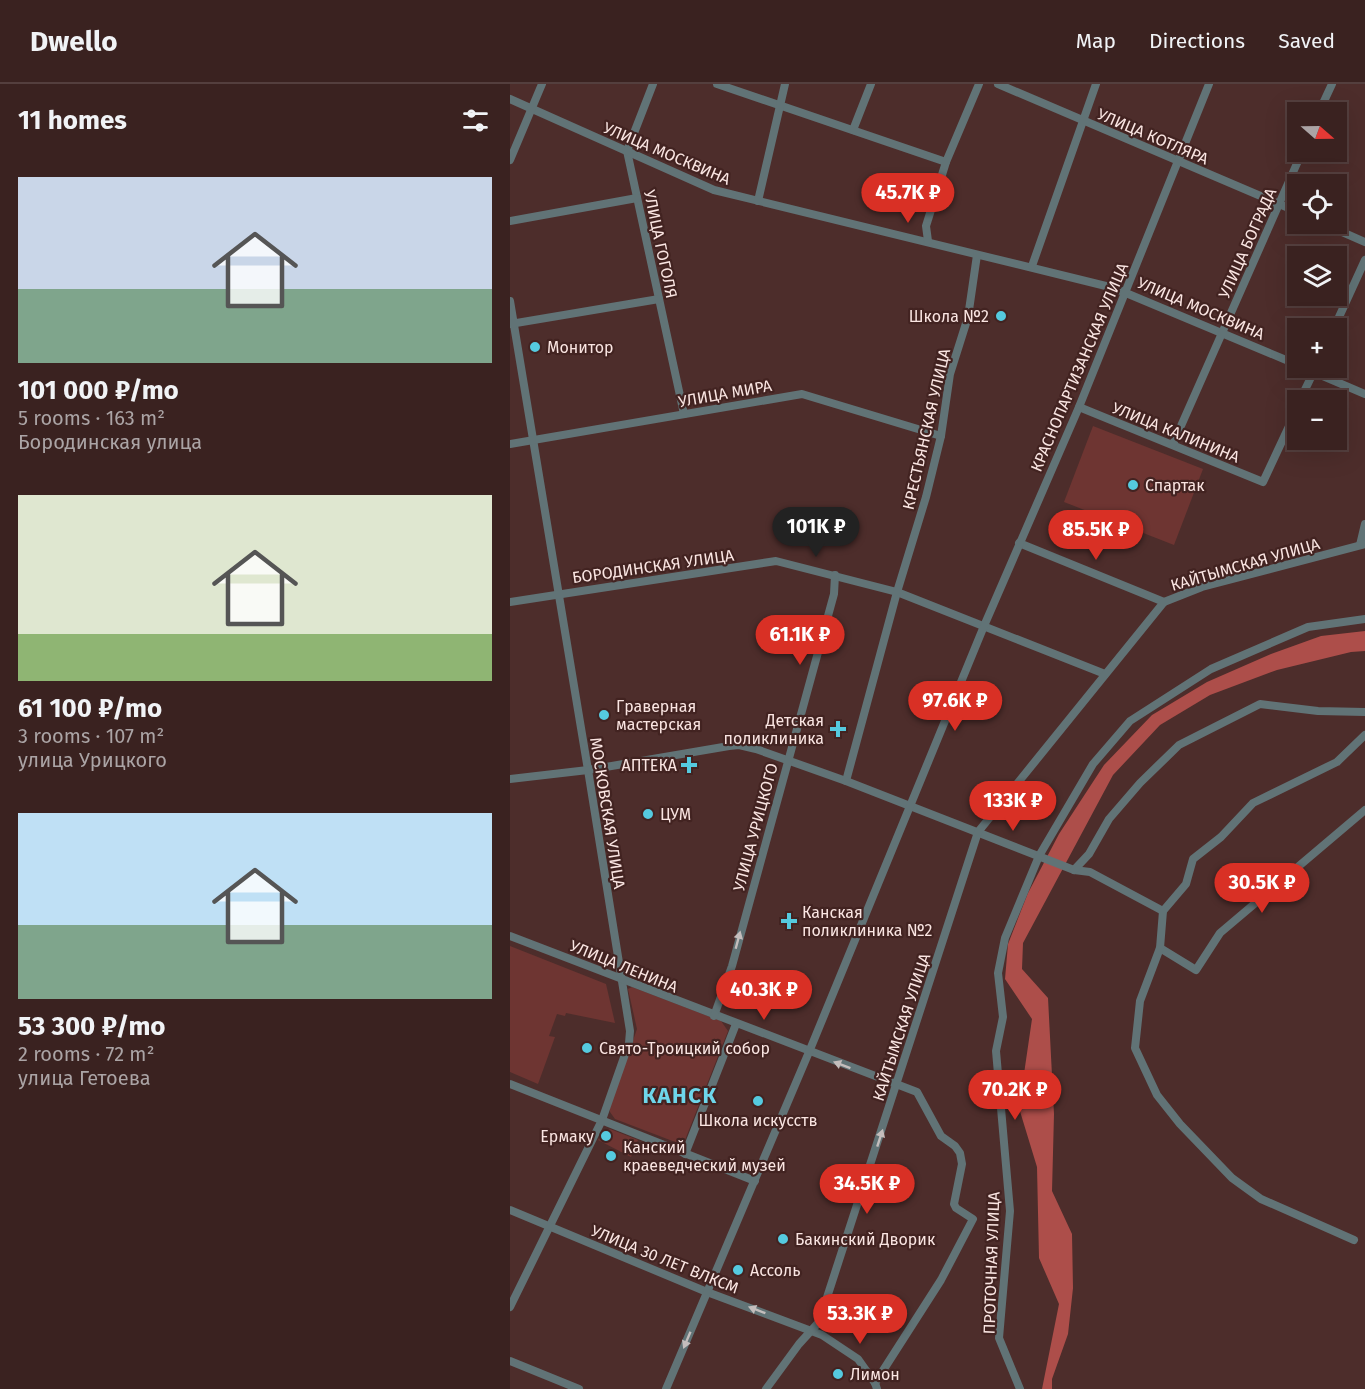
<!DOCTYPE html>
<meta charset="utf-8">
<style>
:root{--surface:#3a2220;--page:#412a29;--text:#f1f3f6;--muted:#aba4a5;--line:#543f3e;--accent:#d93025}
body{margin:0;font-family:"Fira Sans",sans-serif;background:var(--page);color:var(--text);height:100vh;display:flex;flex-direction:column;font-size:22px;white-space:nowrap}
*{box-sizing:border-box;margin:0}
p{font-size:20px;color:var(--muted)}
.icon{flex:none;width:33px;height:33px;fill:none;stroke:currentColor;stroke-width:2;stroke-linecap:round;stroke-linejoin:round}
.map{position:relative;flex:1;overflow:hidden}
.panel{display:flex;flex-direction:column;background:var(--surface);width:510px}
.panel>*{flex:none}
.needle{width:39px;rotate:110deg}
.buttons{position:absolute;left:777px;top:18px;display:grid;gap:12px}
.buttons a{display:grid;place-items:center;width:60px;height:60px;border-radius:0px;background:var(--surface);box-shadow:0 6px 24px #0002,0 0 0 2px var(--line);font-size:30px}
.price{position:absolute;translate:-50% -51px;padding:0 14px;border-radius:21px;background:var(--accent);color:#fff;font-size:20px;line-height:39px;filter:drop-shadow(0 2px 3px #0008)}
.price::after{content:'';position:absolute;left:50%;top:36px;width:18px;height:14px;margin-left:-9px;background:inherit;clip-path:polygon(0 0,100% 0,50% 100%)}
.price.active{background:#222;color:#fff}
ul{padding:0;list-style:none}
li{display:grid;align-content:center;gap:12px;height:318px;padding:0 18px}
li span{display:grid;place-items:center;height:186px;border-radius:0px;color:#555}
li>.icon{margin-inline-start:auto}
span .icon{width:108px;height:108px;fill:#fffc;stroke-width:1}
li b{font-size:26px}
h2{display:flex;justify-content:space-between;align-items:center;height:72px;padding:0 18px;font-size:26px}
header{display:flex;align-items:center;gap:36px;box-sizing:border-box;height:84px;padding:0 30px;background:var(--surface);border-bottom:2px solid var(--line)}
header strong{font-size:28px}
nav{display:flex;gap:33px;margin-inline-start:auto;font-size:21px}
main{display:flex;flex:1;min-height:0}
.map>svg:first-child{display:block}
.green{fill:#6e3532}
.water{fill:#ad4e4a}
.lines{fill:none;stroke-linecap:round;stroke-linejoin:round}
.minor{stroke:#617376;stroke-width:8}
.oneway{fill:#c4bdbc}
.poi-dot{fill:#55cadf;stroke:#422321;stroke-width:2}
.labels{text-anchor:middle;stroke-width:4.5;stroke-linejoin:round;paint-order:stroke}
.street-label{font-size:16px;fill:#fae5e2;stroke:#422321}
.poi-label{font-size:16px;fill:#fae5e2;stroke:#422321;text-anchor:start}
.district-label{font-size:22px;font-weight:bold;letter-spacing:1.5px;fill:#6ed6ea;stroke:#422321}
</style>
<header>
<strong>Dwello</strong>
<nav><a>Map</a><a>Directions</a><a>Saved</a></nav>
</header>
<main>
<section class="panel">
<h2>11 homes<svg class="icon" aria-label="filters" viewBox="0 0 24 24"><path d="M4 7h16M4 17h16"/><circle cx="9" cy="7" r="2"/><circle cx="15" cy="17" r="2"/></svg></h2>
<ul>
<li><span style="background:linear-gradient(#c9d6e8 60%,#7fa58c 0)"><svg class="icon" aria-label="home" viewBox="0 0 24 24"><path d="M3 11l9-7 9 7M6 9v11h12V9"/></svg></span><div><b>101 000 ₽/mo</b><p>5 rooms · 163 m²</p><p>Бородинская улица</p></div></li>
<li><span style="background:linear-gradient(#dfe7d0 75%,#8fb573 0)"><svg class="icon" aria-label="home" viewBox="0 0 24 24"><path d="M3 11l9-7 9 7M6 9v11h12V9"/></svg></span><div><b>61 100 ₽/mo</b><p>3 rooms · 107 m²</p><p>улица Урицкого</p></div></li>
<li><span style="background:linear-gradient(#bfe0f5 60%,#7fa58c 0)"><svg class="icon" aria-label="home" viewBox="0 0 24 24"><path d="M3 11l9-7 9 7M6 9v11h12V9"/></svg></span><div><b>53 300 ₽/mo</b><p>2 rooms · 72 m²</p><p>улица Гетоева</p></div></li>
</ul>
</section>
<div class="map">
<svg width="855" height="1305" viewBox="0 0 855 1305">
<rect width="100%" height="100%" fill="#4d2d2b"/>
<g class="green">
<polygon points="583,342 693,385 664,461 554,418"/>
<polygon points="0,862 96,900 105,939 56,929 55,932 47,930 39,952 45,953 28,1000 0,988"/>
<polygon points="122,903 211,937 218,947 173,1061 105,1035 100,1028 100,1022 127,945 118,905"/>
<polygon points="100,1045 128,1056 121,1073 88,1056 93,1048"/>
</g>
<polygon class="water" points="855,547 855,567 841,568 767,586 700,611 650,641 603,691 513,859 512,885 538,914 544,1030 542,1107 562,1150 563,1204 558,1250 542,1295 542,1305 532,1305 549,1220 529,1174 527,1083 509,1024 522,935 495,895 498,860 518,809 549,750 594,681 642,631 697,598 761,570 811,552"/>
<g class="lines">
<g class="minor">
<polyline points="143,0 117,67 174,330"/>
<polyline points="207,0 436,78"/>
<polyline points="488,0 788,128"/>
<polyline points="0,15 204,106 604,204 788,281"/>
<polyline points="809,28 822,0"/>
<polyline points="343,46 361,0"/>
<polyline points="0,76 32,0"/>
<polyline points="248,117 275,0"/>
<polyline points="0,137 127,114"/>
<polyline points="814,140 855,158"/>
<polyline points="418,157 416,142 436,78 469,0"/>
<polyline points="522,182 586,0"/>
<polyline points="0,217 78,686 120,947 119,959 92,1036 0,1223"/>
<polyline points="0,240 149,215"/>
<polyline points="824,244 855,176"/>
<polyline points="794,284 855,310"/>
<polyline points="790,316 805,285"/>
<polyline points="569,323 753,398 788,323"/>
<polyline points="0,360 292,310 431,352"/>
<polyline points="663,360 792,68"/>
<polyline points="509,459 654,518"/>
<polyline points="850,461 855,440"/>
<polyline points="0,518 266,477 387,508 595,590"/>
<polyline points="0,695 78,686 219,662 229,661 246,665 336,697 564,786 580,788 653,827"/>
<polyline points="336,697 387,508 416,413 431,352 440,290 458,233 467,171"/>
<polyline points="564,786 579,770 599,735 630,699 669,661 750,620 808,627 855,628"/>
<polyline points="0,852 407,1008 431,1052 445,1062 450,1069 452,1080 444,1120 446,1124 463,1135 431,1196 365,1299"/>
<polyline points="650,864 686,886 710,849 855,726"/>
<polyline points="204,932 222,882 324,510 325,491"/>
<polyline points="0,1000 245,1097"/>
<polyline points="175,1070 226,940"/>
<polyline points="0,1126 197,1208 312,1251 348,1275 365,1299 367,1305"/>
<polyline points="844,1156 751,1115 722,1094 670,1040 647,1011 625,964 630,917 650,864 653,827 676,800 683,775 711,753 743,719 827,678 855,651"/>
<polyline points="0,1277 69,1305"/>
<polyline points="156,1305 299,968 474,542 569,323 699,0"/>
<polyline points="256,1305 289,1260 309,1238 468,748 654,518 692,503 855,460"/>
<polyline points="510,1305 489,1254 500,1127 486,967 493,933 488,889 495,854 529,772 583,680 620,637 701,585 798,543 855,535"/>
</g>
</g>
<defs><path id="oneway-solid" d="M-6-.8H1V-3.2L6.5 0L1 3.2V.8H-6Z" transform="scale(1.5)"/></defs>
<g class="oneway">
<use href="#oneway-solid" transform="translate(228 856) rotate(-75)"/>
<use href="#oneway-solid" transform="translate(332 981) rotate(-159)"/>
<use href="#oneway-solid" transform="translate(370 1054) rotate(-72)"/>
<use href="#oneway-solid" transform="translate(247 1226) rotate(-159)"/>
<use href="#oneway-solid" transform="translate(177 1256) rotate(113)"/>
</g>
<g class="poi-dot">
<circle cx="491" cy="232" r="6"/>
<circle cx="25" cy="263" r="6"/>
<circle cx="623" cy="401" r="6"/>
<circle cx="94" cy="631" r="6"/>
<path d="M325 636h6v6h6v6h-6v6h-6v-6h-6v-6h6z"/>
<path d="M176 672h6v6h6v6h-6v6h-6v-6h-6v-6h6z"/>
<circle cx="138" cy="730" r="6"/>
<path d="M276 828h6v6h6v6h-6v6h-6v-6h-6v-6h6z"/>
<circle cx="77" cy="964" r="6"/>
<circle cx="248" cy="1017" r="6"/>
<circle cx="96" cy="1052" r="6"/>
<circle cx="101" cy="1072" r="6"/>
<circle cx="273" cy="1155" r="6"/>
<circle cx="228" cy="1186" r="6"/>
<circle cx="328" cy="1290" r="6"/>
</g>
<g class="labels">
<g class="street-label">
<text transform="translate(643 52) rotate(23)" y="6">УЛИЦА КОТЛЯРА</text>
<text transform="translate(157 69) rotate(23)" y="6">УЛИЦА МОСКВИНА</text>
<text transform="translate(737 159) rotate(-66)" y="6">УЛИЦА БОГРАДА</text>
<text transform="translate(151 160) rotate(78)" y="6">УЛИЦА ГОГОЛЯ</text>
<text transform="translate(691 224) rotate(23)" y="6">УЛИЦА МОСКВИНА</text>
<text transform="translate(569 283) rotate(-67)" y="6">КРАСНОПАРТИЗАНСКАЯ УЛИЦА</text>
<text transform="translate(215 309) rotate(-10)" y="6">УЛИЦА МИРА</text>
<text transform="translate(416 345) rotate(-77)" y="6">КРЕСТЬЯНСКАЯ УЛИЦА</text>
<text transform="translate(666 348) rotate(22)" y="6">УЛИЦА КАЛИНИНА</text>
<text transform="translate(735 480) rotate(-16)" y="6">КАЙТЫМСКАЯ УЛИЦА</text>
<text transform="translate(143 482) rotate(-8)" y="6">БОРОДИНСКАЯ УЛИЦА</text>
<text transform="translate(98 729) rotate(81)" y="6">МОСКОВСКАЯ УЛИЦА</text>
<text transform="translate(245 743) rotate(-75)" y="6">УЛИЦА УРИЦКОГО</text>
<text transform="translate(114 882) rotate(22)" y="6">УЛИЦА ЛЕНИНА</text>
<text transform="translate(391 943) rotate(-72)" y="6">КАЙТЫМСКАЯ УЛИЦА</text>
<text transform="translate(155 1175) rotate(22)" y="6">УЛИЦА 30 ЛЕТ ВЛКСМ</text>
<text transform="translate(481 1179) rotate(-88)" y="6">ПРОТОЧНАЯ УЛИЦА</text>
</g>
<g class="poi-label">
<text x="479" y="238" text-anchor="end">Школа №2</text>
<text x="37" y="269">Монитор</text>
<text x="635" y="407">Спартак</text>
<text x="106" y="628">Граверная<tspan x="106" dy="18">мастерская</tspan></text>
<text x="314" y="642" text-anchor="end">Детская<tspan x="314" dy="18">поликлиника</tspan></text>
<text x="167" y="687" text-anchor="end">АПТЕКА</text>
<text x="150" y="736">ЦУМ</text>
<text x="292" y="834">Канская<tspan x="292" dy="18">поликлиника №2</tspan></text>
<text x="89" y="970">Свято-Троицкий собор</text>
<text x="248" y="1042" text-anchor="middle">Школа искусств</text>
<text x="84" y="1058" text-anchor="end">Ермаку</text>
<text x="113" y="1069">Канский<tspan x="113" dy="18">краеведческий музей</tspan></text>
<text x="285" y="1161">Бакинский Дворик</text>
<text x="240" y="1192">Ассоль</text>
<text x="340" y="1296">Лимон</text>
</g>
<g class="district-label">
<text x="170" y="1019">КАНСК</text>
</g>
</g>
</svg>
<div class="buttons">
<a><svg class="needle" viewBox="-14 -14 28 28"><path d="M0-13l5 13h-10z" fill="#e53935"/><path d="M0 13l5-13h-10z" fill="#aba4a5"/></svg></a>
<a><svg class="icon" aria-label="locate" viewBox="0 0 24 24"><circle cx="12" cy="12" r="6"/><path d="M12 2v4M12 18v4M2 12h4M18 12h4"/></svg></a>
<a><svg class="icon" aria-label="layers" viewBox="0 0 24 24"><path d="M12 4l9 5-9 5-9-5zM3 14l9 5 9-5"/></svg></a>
<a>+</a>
<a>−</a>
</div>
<b class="price" style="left:398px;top:140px">45.7K ₽</b>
<b class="price active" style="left:306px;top:474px">101K ₽</b>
<b class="price" style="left:586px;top:477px">85.5K ₽</b>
<b class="price" style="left:290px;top:582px">61.1K ₽</b>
<b class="price" style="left:445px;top:648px">97.6K ₽</b>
<b class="price" style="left:503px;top:748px">133K ₽</b>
<b class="price" style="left:752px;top:830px">30.5K ₽</b>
<b class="price" style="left:254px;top:937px">40.3K ₽</b>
<b class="price" style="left:505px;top:1037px">70.2K ₽</b>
<b class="price" style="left:357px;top:1131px">34.5K ₽</b>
<b class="price" style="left:350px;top:1261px">53.3K ₽</b>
</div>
</main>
